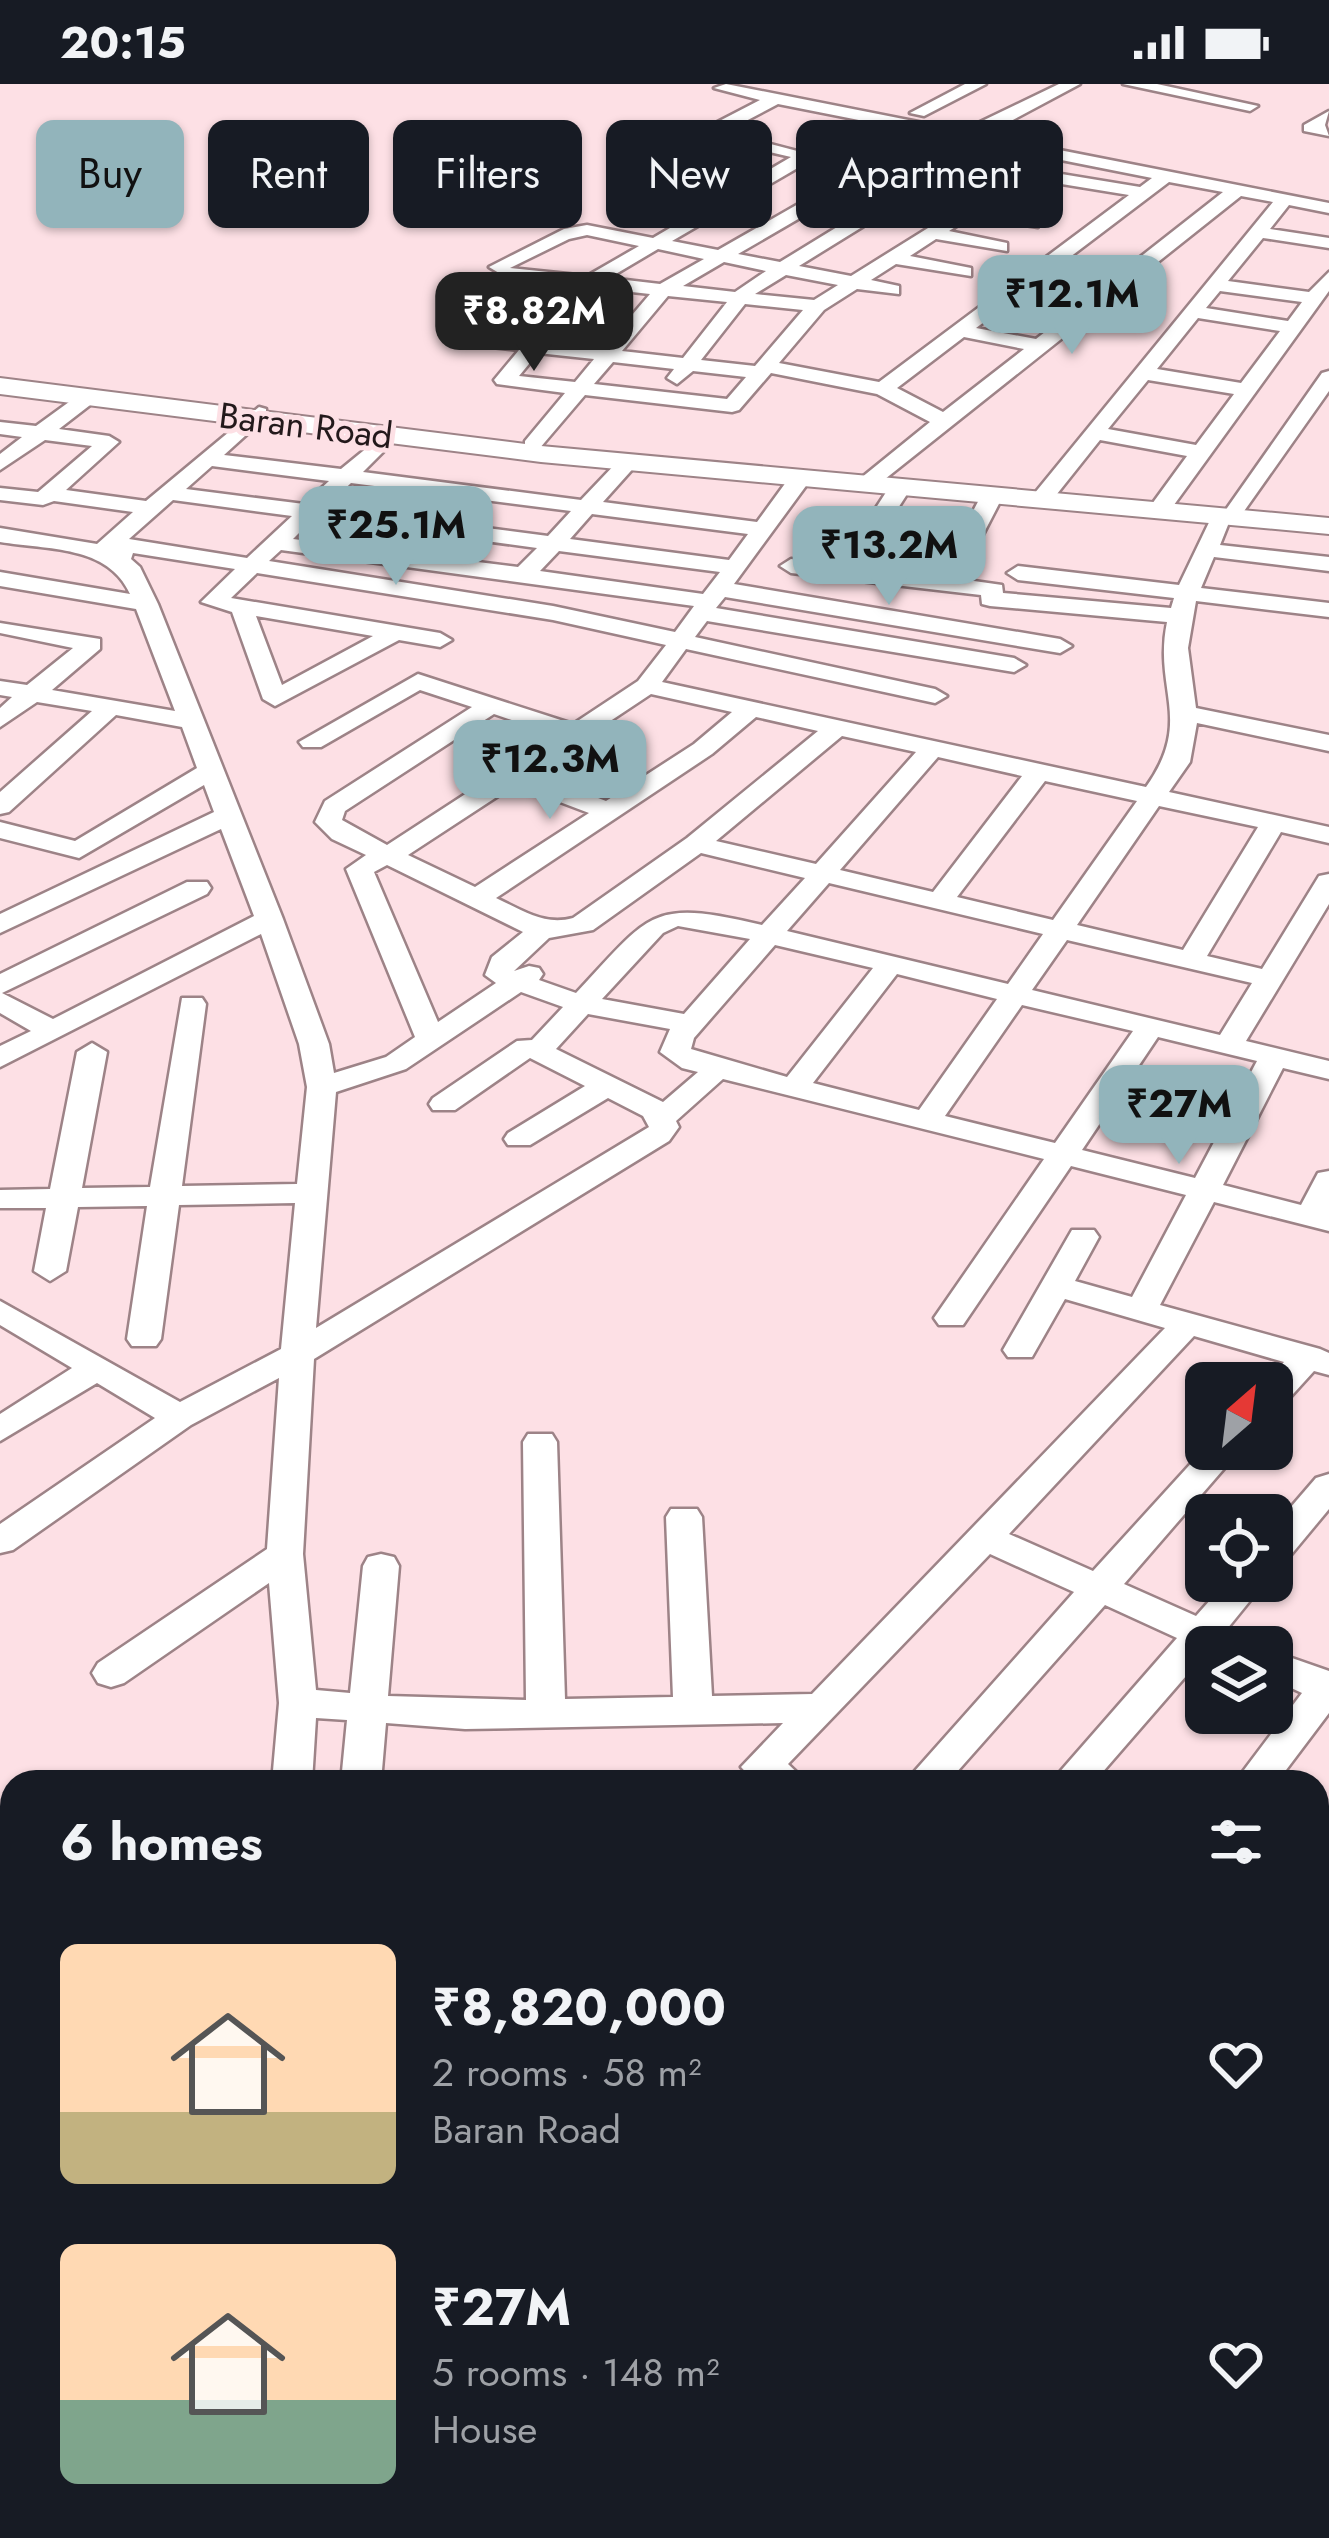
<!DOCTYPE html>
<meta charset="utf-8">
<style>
:root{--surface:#171b24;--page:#20242c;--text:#f1f3f6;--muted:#9ea1a6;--accent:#92b4bb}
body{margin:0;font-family:Jost,sans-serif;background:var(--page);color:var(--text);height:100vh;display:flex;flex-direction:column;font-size:45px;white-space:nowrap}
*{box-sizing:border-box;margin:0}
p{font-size:39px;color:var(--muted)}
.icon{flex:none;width:66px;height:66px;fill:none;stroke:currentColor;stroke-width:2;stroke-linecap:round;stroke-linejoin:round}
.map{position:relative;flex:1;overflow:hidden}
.drawer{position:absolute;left:0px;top:1686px;width:1329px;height:768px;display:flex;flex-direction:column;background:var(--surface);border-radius:36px 36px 0 0;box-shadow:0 3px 9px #0004}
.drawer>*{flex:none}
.banner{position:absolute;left:36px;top:36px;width:1257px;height:108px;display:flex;gap:24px}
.needle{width:78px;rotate:28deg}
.buttons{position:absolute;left:1185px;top:1278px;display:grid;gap:24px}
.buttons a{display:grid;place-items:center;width:108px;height:108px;border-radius:18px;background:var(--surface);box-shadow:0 3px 9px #0004;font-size:60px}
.price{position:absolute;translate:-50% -102px;padding:0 27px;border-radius:24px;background:var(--accent);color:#111;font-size:39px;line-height:78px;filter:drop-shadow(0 3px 6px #0008)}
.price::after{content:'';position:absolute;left:50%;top:72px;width:36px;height:27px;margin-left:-18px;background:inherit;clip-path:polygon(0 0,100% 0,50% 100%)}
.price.current{background:#222;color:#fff}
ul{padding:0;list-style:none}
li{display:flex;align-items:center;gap:36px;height:300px;padding:0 60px}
li span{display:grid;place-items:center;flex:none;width:336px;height:240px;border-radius:18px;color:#555}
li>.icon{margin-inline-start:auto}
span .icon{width:144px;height:144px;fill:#fffc;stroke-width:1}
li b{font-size:51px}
h2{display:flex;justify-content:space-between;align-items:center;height:144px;padding:0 60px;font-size:51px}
.tag{padding:0 42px;border-radius:18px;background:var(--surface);box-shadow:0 3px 9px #0004;font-size:42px;line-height:108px}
.tag.current{background:var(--accent);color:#111}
.status{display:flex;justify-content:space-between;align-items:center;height:84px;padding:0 60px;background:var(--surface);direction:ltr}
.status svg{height:33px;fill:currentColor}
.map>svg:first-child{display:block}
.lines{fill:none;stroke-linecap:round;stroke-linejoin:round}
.minor-casing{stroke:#9d8387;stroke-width:5}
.major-casing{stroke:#9d8387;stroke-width:4}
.minor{fill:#fff;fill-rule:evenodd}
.major{fill:#fff;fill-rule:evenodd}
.labels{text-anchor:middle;stroke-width:10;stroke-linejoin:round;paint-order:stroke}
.far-street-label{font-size:36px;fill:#23191b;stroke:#fde0e5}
</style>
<div class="status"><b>20:15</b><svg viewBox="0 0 49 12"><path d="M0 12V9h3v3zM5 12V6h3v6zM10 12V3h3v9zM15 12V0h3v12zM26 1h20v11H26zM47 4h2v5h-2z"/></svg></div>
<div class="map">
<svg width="1329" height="2454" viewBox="0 0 1329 2454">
<rect width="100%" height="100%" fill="#fde0e5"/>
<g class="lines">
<defs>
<g id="minor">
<path d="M726,0L979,50L978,39L1059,0H1080L994,46L1009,49V56L1329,119V129L1289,121L1270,145L1329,154V164L1263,154L1228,197L1309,208L1329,188V207L1171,425L1163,427L1152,420L1187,372L1100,356L1053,415H1037L1034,410L1273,118L1241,112L880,399H864L861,394L930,338L877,310L771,289L739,326L732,328L585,311L539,365H525V357L565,309L497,300L494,296L519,266L463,260L453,254L509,195L489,183L564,145L587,141L653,154L791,73L704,53V45L760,16L714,4ZM778,20L1152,94L1140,103L922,67L914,72L1012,92L986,109L880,87L897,75L889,70L862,84L725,48ZM801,82L849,91L718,166L672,157ZM867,95L904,102L780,178L738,170ZM1031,95L1129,111L879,298L779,279L824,226L857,205L899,210V202L871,196L896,180L971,192V184L910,172L936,155L1007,167V159L949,147L971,133L1038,143V135L984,125ZM1169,98L1223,108L1102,203L1045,192ZM922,106L973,116L851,192L799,182ZM587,151L639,162L587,192L510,184L569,155ZM658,165L704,175L660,200L609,194ZM724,178L766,187L735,208L683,202ZM786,191L838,201L814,216L755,210ZM528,197L576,202L529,256L478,250ZM1033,201L1091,212L1071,227L1012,217ZM595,204L650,210L603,265L548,258ZM1220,207L1302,218L1288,237L1206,224ZM668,212L727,218L683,274L622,267ZM745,220L803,226L755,282L701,276ZM1000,226L1059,237L1036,255L976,244ZM1198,234L1280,247L1241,299L1157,285ZM964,253L1024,265L943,328L897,304ZM538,269L594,275L575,298L519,292ZM613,278L674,285L667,294L677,300L693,287L746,293L727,315L594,300ZM1148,296L1234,310L1196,361L1108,345Z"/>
<polygon points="965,0 986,0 924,32 910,29"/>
<polygon points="1123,0 1157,0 1258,22 1250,27"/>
<polygon points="1329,27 1325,41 1329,52 1304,47 1304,41"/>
<path d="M1329,287V307L1242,430L1232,431L1220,461L1329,473V487L1214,473L1201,504L1329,519V533L1196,517L1188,564L1196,624L1329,651V667L1197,639L1190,678L1169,708L1329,743V759L1281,748L1207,872L1262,885L1319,792L1329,790V820L1246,957L1329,977V995L1283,984L1223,1101L1301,1121L1318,1089L1329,1087V1147L1214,1118L1160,1221L1320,1265L1329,1269V1291L1314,1287L1284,1320L1272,1323V1299H1265L1284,1278L1194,1252L1009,1450L1093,1487L1206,1363L1241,1365L1124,1500L1196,1532L1227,1497H1266L1227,1545L1245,1554L1251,1563H1206V1569L1094,1698H1051L1177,1554L1105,1521L948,1698H905L1074,1508L990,1470L788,1680L807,1698H755L741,1683L783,1639L465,1645L386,1639L381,1698H341L347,1636L316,1634L312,1698H272L279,1619L269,1499L124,1599L111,1603L98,1599L92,1589L98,1579L267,1465L279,1294L191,1341L13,1466L0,1469V1440L155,1334L97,1299L0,1357V1330L72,1284L0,1241V1217L180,1318L281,1265L295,1119L179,1121L161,1255L156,1262H132L127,1255L147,1122L78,1123L66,1187L50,1197L34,1187L46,1124H0V1106L50,1105L77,968L92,959L107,968L82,1104L150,1103L182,914H202L206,920L182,1102L297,1100L307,1003L299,960L261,850L0,983V962L31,947L0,929V890L187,798H207L211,804L207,810L2,909L53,935L254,832L221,745L0,849V830L214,728L204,701L79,774L0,754V738L75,757L197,684L182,643L116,631L9,728L0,730V708L92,627L37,618L0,643V624L12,613L0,611V597L27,601L73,564L0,549V539L100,555V565L52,606L175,627L136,525L0,502V488L130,510C108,461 48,466 0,458V444L97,460L133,428L54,417L43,421L0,416V404L38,408L92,362L45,356L0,386V370L22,353L0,350V338L36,342L80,310H94V318L59,345L109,352L119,358L66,406L146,417L259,323L266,325V333L224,371L341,385L390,345L400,351L363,388L581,416L620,375L627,373L638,379L603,418L757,438L792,390H808L811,395L734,500L1060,555L1072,562L1060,569L725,513L716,524L1014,574L1026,581L1014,588L707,537L695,553L935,605L947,612L935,619L686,565L662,598L1146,703C1194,636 1153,606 1167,538L990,522L982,520L981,511L791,489L780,482L791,475L839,481L892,399L900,398L911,404L860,483L938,493L981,412L992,406L1003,412L960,495L1002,501L1003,509L1171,524L1174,514L1018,496L1007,489L1018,482L1179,501L1214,428L1225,427L1322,289ZM212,382L329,397L304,420L186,405ZM351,399L571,427L548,452L326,423ZM173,416L292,432L247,474L129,455ZM592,430L748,450L729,476L570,455ZM314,434L537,464L518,483L293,455ZM281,466L694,522L675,548L553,522L269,477ZM559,467L720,488L703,510L540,487ZM133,469L235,485L201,518L232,528L263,615L275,622L399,556L440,563L452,556L440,549L231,514L257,489L553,536L666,561L638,597L573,640L418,590L299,658L303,663H321L420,606L472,623L325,717L315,738L332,755L366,771L346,785L415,953L386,973L334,989L329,960L283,835L158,520L140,483L131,475ZM256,532L373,552L282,601ZM651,610L732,628L694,660L606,717L532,689ZM494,630L556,651L387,761L342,736L345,727ZM756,633L818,647L687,754L573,834C544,842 522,826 496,814L712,670ZM842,652L916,668L816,780L716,757ZM938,673L1022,692L933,808L840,786ZM1045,697L1137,717L1053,836L957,813ZM515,701L589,729L475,803L408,771ZM1159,722L1258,743L1183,866L1077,841ZM701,769L805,794L762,841C650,814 651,829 576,909L539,896L543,890L539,884L529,882L514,887L549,854L593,846ZM387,781L523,848L492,873L485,891L496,899L438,938L374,788ZM829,799L1043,850L1008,900L787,847ZM678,842L750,855L684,930L602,915L663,849ZM1067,856L1252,899L1220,951L1032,906ZM775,861L873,884L787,993L691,965L694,954ZM897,890L997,915L919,1026L813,999ZM521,908L563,923L532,956L517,957L433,1014L429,1020L433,1026H455L530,974L585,1002L508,1049L504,1055L508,1061H530L608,1014L643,1032L649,1043L316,1244L336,1008L406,985ZM1022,921L1133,947L1055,1059L945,1032ZM588,930L670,945L660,968L682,984L698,988L663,1018L556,965ZM1158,953L1257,977L1195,1094L1082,1066ZM723,995L1044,1075L934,1234L939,1241H963L1071,1082L1186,1111L1132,1213L1075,1197L1099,1153L1094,1146H1072L1003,1266L1008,1273H1032L1065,1215L1165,1244L812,1610L712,1612L702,1433L697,1425H671L666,1433L673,1613L565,1615L557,1358L552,1350H528L523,1358L526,1616L388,1612L399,1482L394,1473L381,1470L368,1473L363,1482L350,1609L316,1606L303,1470L314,1275L669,1057L679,1043L676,1037Z"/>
<polygon points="1329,1390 1329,1425 1285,1478 1272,1481 1272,1445 1316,1394"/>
<polygon points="1272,1567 1329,1587 1329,1629 1277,1698 1235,1698 1302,1609 1272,1595"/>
<polygon points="1329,1812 1329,1856 1317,1860 1317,1816"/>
<polygon points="12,2332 12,2376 8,2377 12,2379 12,2435 0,2430 0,2335"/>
<polygon points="12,2442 63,2442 68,2454 17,2454"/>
<polygon points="232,2442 283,2442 288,2454 237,2454"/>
<polygon points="311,2442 368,2442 371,2449 374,2442 434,2442 429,2454 316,2454"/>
<polygon points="664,2442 722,2442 717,2454 659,2454"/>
</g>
<polygon id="major" points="0,294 541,362 1329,434 1329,450 541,378 0,310"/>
</defs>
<use href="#minor" class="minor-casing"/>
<use href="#major" class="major-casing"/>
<use href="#minor" class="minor"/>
<use href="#major" class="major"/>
</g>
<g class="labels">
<g class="far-street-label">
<text transform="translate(306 341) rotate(7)" y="13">Baran Road</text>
</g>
</g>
</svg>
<div class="buttons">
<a><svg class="needle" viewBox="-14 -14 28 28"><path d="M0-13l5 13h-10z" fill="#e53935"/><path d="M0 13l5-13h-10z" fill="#9ea1a6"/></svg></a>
<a><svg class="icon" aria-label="locate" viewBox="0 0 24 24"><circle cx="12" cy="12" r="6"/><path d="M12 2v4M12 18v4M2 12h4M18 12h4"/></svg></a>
<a><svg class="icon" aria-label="layers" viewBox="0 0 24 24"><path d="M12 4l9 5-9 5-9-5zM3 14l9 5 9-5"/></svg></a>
</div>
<b class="price" style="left:1072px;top:273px">₹12.1M</b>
<b class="price current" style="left:534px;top:290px">₹8.82M</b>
<b class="price" style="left:396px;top:504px">₹25.1M</b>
<b class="price" style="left:889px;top:524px">₹13.2M</b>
<b class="price" style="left:550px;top:738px">₹12.3M</b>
<b class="price" style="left:1179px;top:1083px">₹27M</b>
<div class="banner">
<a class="tag current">Buy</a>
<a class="tag">Rent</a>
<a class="tag">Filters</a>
<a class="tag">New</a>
<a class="tag">Apartment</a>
</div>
<section class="drawer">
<h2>6 homes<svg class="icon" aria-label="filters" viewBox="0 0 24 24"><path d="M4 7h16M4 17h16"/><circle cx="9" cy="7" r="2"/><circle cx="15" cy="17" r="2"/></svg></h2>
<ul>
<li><span style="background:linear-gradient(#ffd9b3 70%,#c2b280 0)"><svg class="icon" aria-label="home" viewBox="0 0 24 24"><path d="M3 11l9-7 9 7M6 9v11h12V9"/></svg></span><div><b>₹8,820,000</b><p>2 rooms · 58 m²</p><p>Baran Road</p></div><svg class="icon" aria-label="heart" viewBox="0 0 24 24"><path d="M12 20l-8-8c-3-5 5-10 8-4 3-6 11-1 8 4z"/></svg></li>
<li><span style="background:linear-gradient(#ffd9b3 65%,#7fa58c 0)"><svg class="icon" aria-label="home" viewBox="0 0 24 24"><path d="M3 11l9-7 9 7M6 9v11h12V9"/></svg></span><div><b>₹27M</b><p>5 rooms · 148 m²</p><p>House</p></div><svg class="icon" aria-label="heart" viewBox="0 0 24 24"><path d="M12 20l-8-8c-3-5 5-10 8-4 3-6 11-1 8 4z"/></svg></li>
</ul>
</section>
</div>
